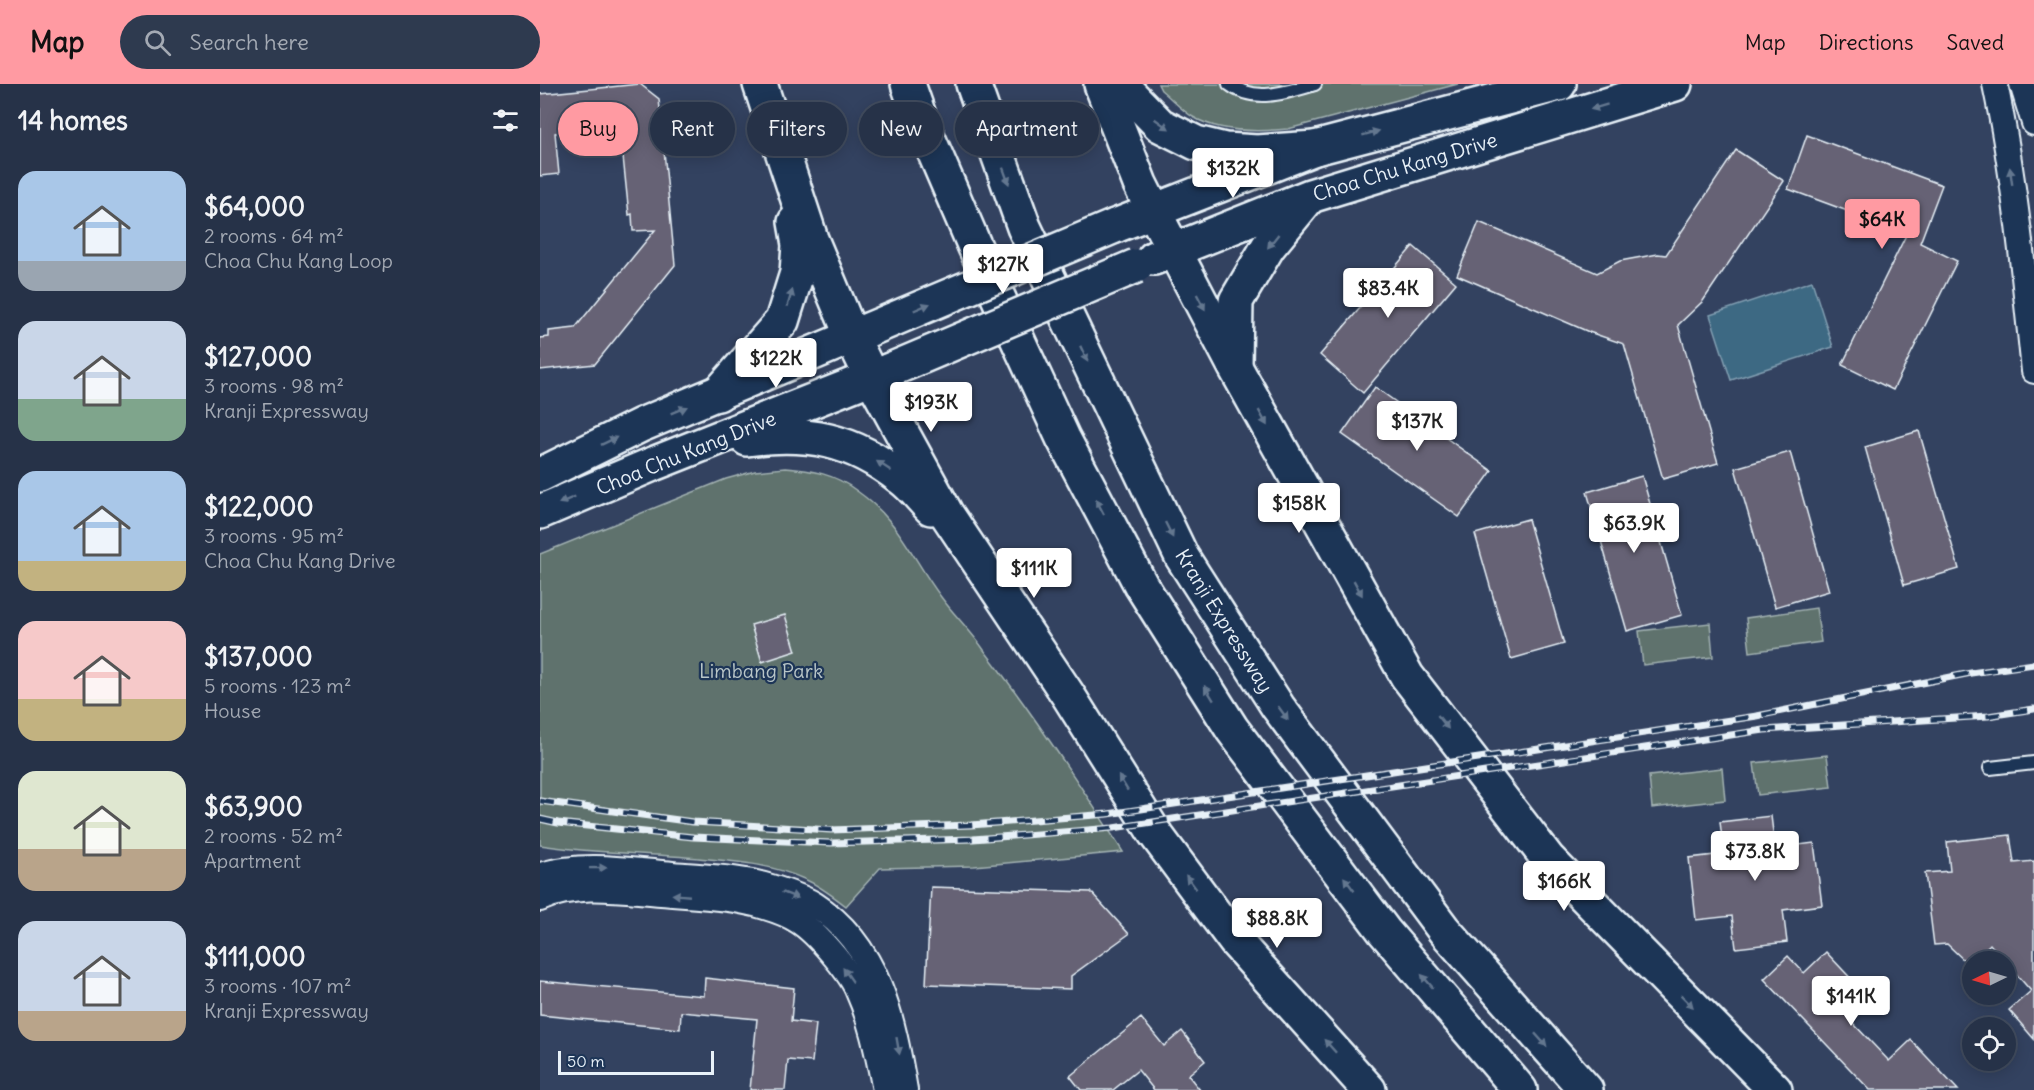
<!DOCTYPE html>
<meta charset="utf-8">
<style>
:root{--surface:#263248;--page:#2e3a4f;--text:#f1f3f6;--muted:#a4aab4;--line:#424d60;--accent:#ff9aa2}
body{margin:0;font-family:Delius,sans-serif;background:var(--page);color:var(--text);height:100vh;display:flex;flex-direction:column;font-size:22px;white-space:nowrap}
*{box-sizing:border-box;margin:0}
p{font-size:20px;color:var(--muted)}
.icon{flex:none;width:33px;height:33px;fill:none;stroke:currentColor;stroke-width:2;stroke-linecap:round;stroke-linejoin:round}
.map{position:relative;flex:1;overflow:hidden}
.side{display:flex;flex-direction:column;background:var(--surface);width:540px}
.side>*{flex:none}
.hud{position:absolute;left:18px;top:18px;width:570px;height:54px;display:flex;gap:12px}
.needle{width:39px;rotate:265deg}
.fabs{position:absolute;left:1422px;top:867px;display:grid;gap:12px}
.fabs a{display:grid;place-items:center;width:54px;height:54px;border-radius:50%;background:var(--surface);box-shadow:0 3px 15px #0003,0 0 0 2px var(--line);font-size:30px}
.scale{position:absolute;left:18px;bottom:15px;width:156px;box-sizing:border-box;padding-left:6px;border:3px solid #e8f1f8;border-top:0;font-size:16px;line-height:21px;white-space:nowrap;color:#e8f1f8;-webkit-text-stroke:4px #1d3557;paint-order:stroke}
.price{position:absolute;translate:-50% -51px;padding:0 14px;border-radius:6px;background:#fff;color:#222;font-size:20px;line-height:39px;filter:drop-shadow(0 2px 3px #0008)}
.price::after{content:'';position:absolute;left:50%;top:36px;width:18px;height:14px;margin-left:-9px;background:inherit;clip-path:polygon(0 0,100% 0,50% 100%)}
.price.current{background:var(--accent);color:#111}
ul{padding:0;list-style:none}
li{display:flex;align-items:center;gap:18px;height:150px;padding:0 18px}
li span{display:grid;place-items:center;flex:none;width:168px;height:120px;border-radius:18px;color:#555}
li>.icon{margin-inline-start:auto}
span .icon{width:72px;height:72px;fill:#fffc;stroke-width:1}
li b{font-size:26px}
h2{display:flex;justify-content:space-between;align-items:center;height:72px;padding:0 18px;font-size:26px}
.tag{padding:0 21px;border-radius:27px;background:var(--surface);box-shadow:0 3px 15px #0003,0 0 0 2px var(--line);font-size:21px;line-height:54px}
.tag.current{background:var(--accent);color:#111}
header{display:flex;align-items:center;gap:36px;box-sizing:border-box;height:84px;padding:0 30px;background:var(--accent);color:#111}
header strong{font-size:28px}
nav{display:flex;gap:33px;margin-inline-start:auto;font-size:21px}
.search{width:420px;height:54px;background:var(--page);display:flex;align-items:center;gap:15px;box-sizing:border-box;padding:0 21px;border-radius:33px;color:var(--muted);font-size:22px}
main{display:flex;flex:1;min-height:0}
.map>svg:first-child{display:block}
.green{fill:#5e726d;stroke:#a3b2b2;stroke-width:1.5}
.water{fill:#3e6983;stroke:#829fb2;stroke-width:1.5}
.building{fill:#666274;stroke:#e8f1f8;stroke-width:1.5}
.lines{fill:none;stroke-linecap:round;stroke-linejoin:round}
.service-casing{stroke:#e8f1f8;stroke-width:16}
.minor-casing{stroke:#e8f1f8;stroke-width:28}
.secondary-casing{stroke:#e8f1f8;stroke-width:38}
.motorway-casing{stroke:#e8f1f8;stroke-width:38}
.service{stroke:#1d3557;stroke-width:12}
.minor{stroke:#1d3557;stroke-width:24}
.secondary{stroke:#1d3557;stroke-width:33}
.motorway{stroke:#1d3557;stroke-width:33}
.rail-casing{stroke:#e8f1f8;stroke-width:7}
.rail{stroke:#1d3557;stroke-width:4.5;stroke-dasharray:14;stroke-linecap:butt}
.secondary-bridge-casing{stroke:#e8f1f8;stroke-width:38;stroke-linecap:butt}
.secondary-bridge{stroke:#1d3557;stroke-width:33}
.oneway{fill:#64778f}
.labels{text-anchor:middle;stroke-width:4.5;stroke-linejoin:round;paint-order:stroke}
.street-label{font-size:20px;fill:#e8f1f8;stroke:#1d3557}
.park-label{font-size:20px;fill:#b8c5c7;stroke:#1d3557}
</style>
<header>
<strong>Map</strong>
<div class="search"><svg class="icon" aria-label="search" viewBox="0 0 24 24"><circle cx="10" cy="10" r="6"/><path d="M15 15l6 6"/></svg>Search here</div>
<nav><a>Map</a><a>Directions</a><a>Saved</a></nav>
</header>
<main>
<section class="side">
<h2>14 homes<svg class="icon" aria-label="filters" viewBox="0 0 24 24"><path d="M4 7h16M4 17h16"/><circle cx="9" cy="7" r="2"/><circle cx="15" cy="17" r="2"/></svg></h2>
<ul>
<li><span style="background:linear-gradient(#a9c7e8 75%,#9aa5b1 0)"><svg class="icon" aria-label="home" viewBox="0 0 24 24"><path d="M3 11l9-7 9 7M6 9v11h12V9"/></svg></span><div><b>$64,000</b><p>2 rooms · 64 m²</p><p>Choa Chu Kang Loop</p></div></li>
<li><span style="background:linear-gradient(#c9d6e8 65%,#7fa58c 0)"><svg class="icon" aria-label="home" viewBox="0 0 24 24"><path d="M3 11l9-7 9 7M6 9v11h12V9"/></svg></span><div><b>$127,000</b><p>3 rooms · 98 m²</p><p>Kranji Expressway</p></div></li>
<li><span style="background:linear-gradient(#a9c7e8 75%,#c2b280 0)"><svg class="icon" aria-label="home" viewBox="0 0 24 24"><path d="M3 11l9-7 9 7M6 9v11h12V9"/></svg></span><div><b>$122,000</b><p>3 rooms · 95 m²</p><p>Choa Chu Kang Drive</p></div></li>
<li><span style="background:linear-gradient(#f6c9c9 65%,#c2b280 0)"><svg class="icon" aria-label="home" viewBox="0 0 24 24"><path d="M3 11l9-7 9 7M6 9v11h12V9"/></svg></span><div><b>$137,000</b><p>5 rooms · 123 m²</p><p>House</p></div></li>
<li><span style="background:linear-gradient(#dfe7d0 65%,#b9a48a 0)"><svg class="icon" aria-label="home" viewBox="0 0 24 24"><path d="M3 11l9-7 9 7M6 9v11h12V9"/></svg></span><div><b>$63,900</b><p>2 rooms · 52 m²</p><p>Apartment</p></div></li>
<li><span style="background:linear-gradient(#c9d6e8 75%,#b9a48a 0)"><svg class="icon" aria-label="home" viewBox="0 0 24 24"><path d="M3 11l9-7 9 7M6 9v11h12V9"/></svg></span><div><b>$111,000</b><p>3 rooms · 107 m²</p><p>Kranji Expressway</p></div></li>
</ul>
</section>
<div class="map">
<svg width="1494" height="1006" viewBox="0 0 1494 1006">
<rect width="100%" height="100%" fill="#334260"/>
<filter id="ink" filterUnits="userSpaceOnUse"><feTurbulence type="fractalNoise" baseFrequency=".0167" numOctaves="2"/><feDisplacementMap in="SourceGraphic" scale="12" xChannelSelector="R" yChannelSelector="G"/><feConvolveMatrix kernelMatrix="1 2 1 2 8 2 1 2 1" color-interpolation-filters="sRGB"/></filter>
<g filter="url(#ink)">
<g class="green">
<path d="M618,0H918L748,45C718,48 680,49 653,33C641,26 631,14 621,6Z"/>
<path d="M245,384C272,386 295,390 317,407C361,438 371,473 401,513C414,531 431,547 444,566C494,631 539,699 583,768L434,782L340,784L306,822C293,812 279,801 264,795C233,781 202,778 169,775C113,769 56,770 0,761V470L186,395L215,387Z"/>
<polygon points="1276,524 1281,558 1210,568 1206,534"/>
<polygon points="1170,539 1173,573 1103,581 1099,547"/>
<polygon points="1287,671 1291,703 1218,711 1214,679"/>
<polygon points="1182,684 1185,716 1112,724 1109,692"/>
</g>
<polygon class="water" points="1272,197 1293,263 1191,296 1170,231"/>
<g class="building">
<polygon points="100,0 119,15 135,181 55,280 0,286 0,254 9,253 9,247 35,244 115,146 93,147 92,130 89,131 80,43 15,49 19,90 0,92 0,10"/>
<polygon points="1267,51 1402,101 1380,159 1417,177 1353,306 1302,281 1367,149 1248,105"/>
<polygon points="1196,66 1244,97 1163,217 1138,241 1178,379 1123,395 1084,260 1049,248 917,191 939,138 1057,189 1080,177 1118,170 1126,171"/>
<polygon points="873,162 916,199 823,309 780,271"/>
<polygon points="835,303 952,387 919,433 802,350"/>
<polygon points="1379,347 1419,485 1364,501 1325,363"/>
<polygon points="1250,368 1289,507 1235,523 1195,384"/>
<polygon points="1102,392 1142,531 1087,547 1047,408"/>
<polygon points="988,435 1024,560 971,575 935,450"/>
<polygon points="245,531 256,567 222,578 211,541"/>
<polygon points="1231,732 1235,764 1274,759 1282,821 1243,826 1247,858 1196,864 1192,832 1156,836 1149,774 1184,770 1180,738"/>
<polygon points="1470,751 1474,779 1494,777 1494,955 1469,926 1491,907 1450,860 1429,881 1407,860 1394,861 1385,789 1410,787 1407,758"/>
<polygon points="391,803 551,808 589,850 531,892 531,905 386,900"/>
<polygon points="1286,868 1332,917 1311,937 1349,977 1371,956 1418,1006 1330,1006 1224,895 1248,872 1264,889"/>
<polygon points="165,894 254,904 251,937 276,940 272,978 248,976 245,1006 210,1006 217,935 141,928 140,945 0,931 0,897 164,912"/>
<polygon points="601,934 624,962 642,947 665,977 648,991 660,1006 614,1006 598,986 573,1006 541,1006 530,992"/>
</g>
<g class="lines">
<defs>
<g id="service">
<path d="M689,0C714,20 748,8 775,0"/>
<polyline points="1450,684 1494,679"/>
</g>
<g id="minor">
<path d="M1455,0C1475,95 1484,191 1494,287"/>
<polyline points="1482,0 1494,39"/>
<path d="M0,791C42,778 89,786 132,790C164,793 200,793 231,803C244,807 262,813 274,820C339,862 353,935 365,1006"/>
<path d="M0,815C38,798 81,806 121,809C154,812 194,813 225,823C235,826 249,831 258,837C276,848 309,887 317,905C332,938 338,972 345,1006"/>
</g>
<g id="secondary">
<polyline points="613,126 695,283 867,592 1008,775 1235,1006"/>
<polyline points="575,142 775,64 1019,0"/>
<polyline points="614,174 770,112 1135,0"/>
<polyline points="312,253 332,294 406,429 528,611 614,748 695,857 829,1006"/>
<polyline points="695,281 696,217 728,163 769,113"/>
<path d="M207,355C268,347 312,355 361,394C372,402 381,414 391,424"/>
<polyline points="0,391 101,341 328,246"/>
<polyline points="0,428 113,380 350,286"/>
</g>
<g id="motorway">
<polyline points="220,0 271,155 312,253"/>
<polyline points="368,0 381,37 435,163 523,354 601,501 692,645 844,847 980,1006"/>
<polyline points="433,0 484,143 642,473 738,623 904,846 1046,1006"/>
<polyline points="561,0 600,100 613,126"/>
<polyline points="580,0 620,41 656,59 685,66 717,68 775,64"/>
<polyline points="178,310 242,237 257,189 259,161 255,138"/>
</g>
</defs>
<use href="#service" class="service-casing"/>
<use href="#minor" class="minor-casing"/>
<use href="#secondary" class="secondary-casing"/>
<use href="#motorway" class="motorway-casing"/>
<use href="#service" class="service"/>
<use href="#minor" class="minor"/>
<use href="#secondary" class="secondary"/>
<use href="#motorway" class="motorway"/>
<defs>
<g id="rail">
<polyline points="0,717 153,738 291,746 431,741 568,730 1217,632 1431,589 1494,580"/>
<polyline points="0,735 18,739 153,753 291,759 433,755 573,744 1224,646 1448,632 1494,625"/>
</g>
</defs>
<use href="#rail" class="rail-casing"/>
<use href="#rail" class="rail"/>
<defs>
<g id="secondary-bridge">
<polyline points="328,246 575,142"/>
<polyline points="350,286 596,182"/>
</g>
</defs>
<use href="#secondary-bridge" class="secondary-bridge-casing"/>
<use href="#secondary-bridge" class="secondary-bridge"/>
</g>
<defs><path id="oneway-solid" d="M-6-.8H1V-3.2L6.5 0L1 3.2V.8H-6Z" transform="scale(1.5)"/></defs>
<g class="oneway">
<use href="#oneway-solid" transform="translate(1059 23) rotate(163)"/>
<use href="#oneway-solid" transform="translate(622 40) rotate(35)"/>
<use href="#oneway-solid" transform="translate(831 49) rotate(-15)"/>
<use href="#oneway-solid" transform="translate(466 92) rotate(70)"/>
<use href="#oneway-solid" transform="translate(1471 92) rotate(-98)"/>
<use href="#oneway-solid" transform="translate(733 157) rotate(128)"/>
<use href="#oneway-solid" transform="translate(250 214) rotate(-73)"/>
<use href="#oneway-solid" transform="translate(661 218) rotate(62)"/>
<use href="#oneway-solid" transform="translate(382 223) rotate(-23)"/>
<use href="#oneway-solid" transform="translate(544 270) rotate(65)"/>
<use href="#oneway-solid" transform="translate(139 326) rotate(-22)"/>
<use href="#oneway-solid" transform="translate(723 334) rotate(61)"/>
<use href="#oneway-solid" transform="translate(69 357) rotate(-26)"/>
<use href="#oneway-solid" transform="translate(344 382) rotate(-147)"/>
<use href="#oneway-solid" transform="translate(27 416) rotate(157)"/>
<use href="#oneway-solid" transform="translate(560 423) rotate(-118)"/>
<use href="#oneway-solid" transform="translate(629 446) rotate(64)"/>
<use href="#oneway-solid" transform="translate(818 504) rotate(61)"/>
<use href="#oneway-solid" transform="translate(669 609) rotate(-122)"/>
<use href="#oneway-solid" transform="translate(743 629) rotate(54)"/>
<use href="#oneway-solid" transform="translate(903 638) rotate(52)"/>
<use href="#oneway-solid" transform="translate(583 699) rotate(-122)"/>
<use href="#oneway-solid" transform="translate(58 784) rotate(-1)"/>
<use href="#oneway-solid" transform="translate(651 798) rotate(-127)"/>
<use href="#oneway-solid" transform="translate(809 800) rotate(-127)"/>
<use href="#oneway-solid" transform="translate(141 811) rotate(-175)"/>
<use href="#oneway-solid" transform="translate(250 811) rotate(21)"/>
<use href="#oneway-solid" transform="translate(308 891) rotate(-125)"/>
<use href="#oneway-solid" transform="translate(887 897) rotate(-131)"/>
<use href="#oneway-solid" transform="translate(1147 917) rotate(45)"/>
<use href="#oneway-solid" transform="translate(1001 956) rotate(48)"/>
<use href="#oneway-solid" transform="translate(358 962) rotate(80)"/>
<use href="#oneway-solid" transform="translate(790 962) rotate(-132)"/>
</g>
</g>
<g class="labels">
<g class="street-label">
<text transform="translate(865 83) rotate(-17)" y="7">Choa Chu Kang Drive</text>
<text transform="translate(146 369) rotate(-22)" y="7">Choa Chu Kang Drive</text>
<text transform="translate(684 537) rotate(58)" y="7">Kranji Expressway</text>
</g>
<g class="park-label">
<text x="221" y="594">Limbang Park</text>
</g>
</g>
</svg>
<div class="fabs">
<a><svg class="needle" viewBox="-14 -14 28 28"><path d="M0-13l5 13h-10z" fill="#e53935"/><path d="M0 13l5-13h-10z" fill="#a4aab4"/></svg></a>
<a><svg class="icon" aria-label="locate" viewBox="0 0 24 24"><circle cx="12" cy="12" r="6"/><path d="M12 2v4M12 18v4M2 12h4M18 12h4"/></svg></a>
</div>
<div class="scale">50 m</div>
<b class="price" style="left:693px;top:115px">$132K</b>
<b class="price current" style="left:1342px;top:166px">$64K</b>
<b class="price" style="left:463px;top:211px">$127K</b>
<b class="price" style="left:848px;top:235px">$83.4K</b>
<b class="price" style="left:236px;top:305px">$122K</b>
<b class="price" style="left:391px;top:349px">$193K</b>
<b class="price" style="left:877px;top:368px">$137K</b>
<b class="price" style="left:759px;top:450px">$158K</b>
<b class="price" style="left:1094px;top:470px">$63.9K</b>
<b class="price" style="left:494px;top:515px">$111K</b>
<b class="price" style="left:1215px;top:798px">$73.8K</b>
<b class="price" style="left:1024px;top:828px">$166K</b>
<b class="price" style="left:737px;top:865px">$88.8K</b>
<b class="price" style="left:1311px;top:943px">$141K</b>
<div class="hud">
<a class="tag current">Buy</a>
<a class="tag">Rent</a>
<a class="tag">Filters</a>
<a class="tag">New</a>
<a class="tag">Apartment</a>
</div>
</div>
</main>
